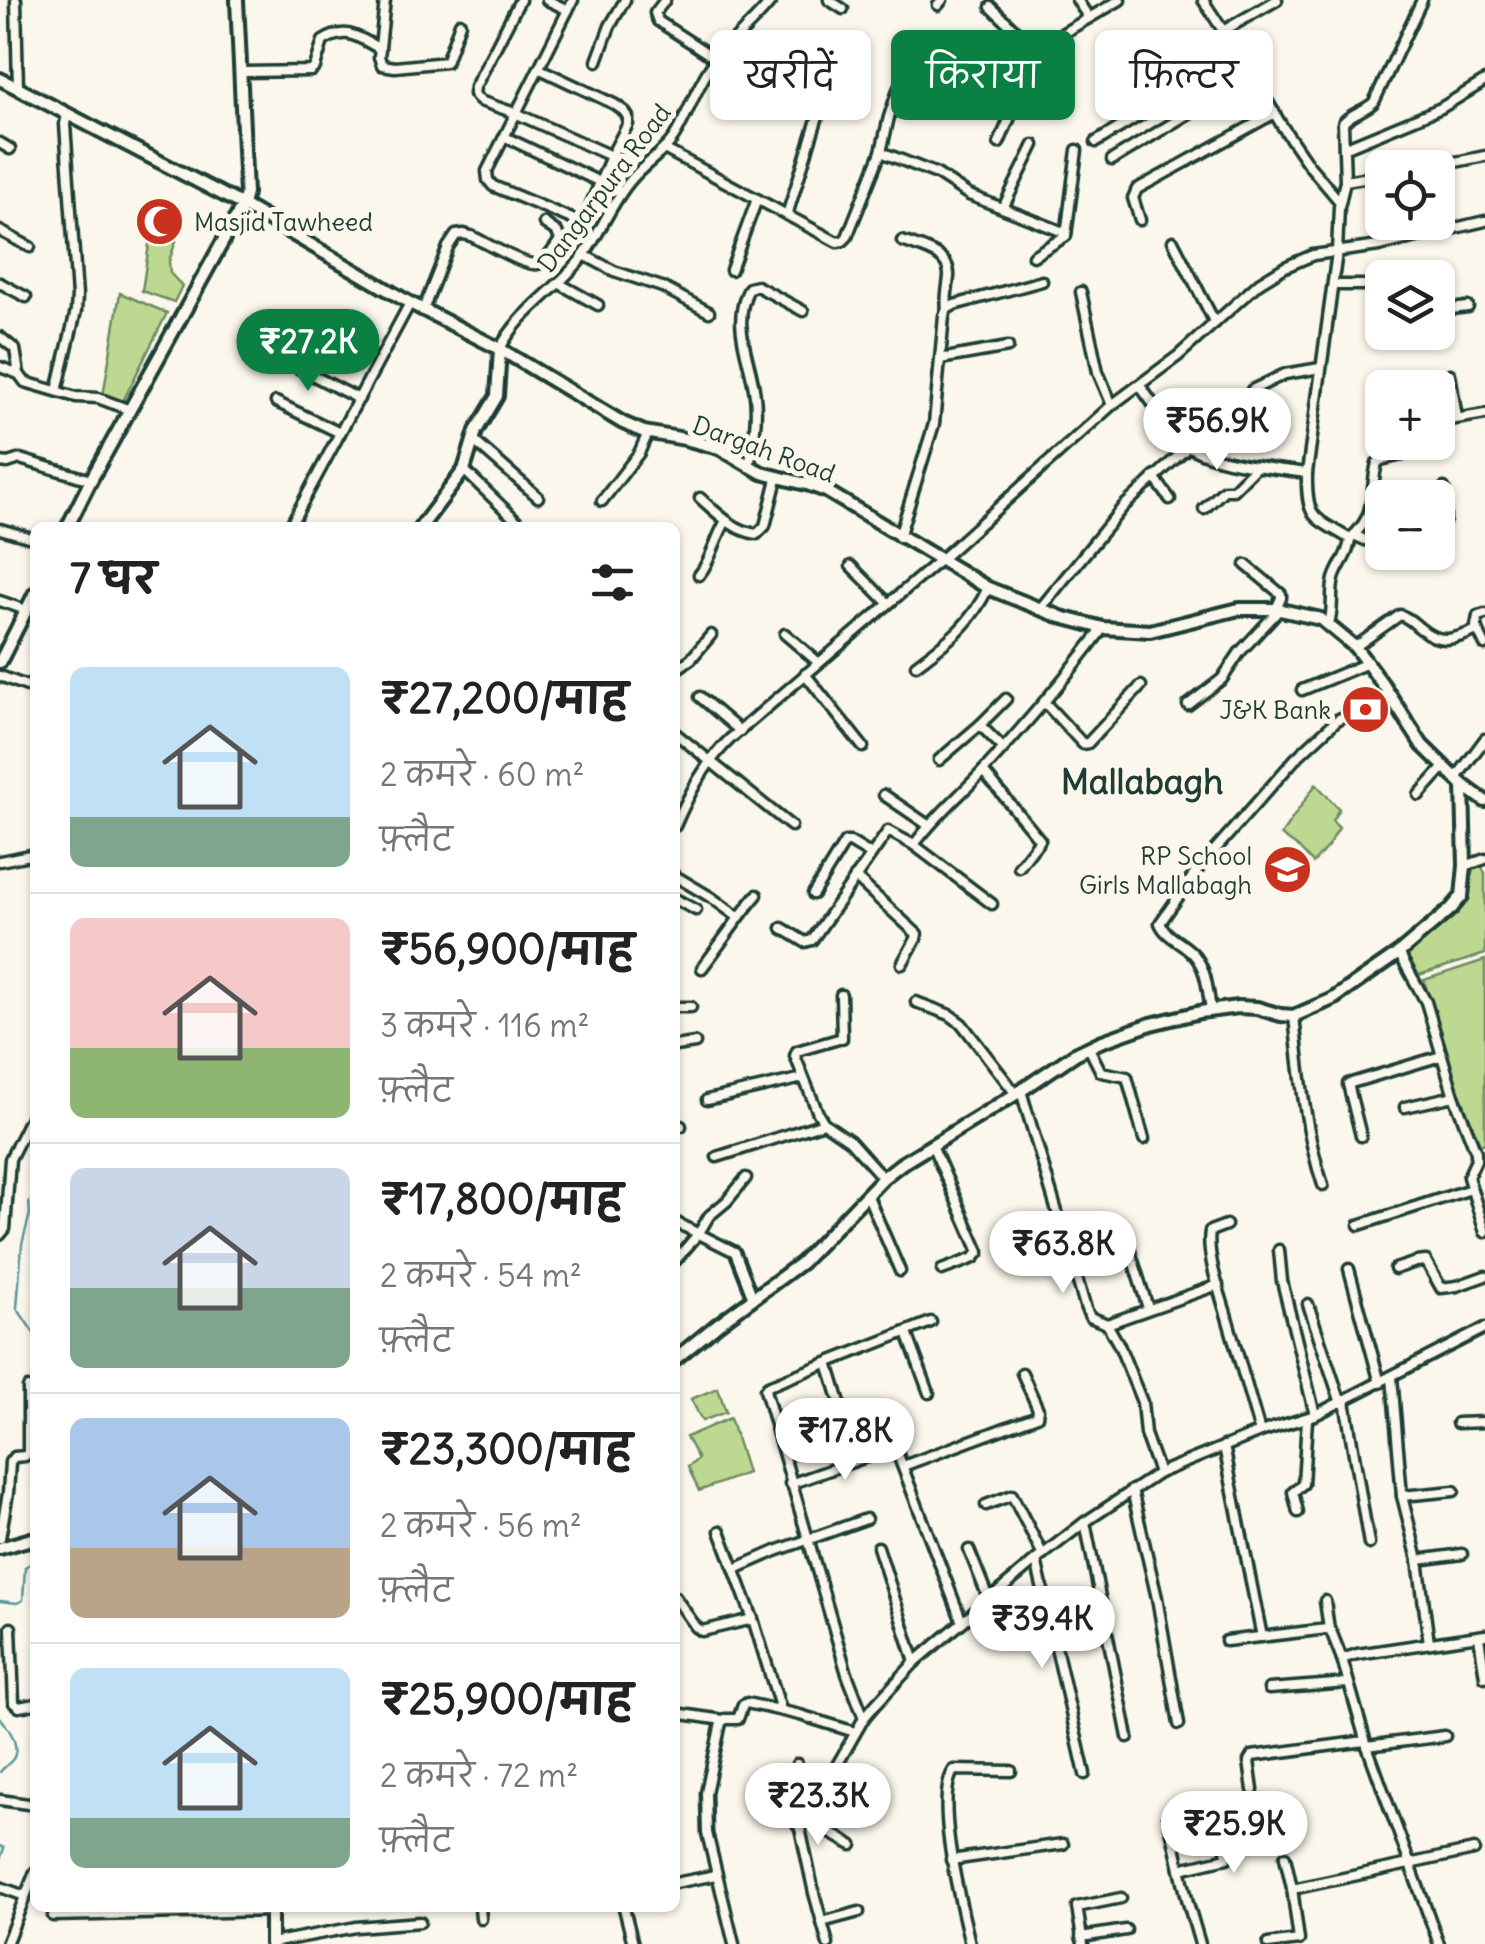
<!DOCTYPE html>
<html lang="hi">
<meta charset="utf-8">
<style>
:root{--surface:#fff;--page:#f2f2f2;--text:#222;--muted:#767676;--line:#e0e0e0;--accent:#0b8043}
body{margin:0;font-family:Delius,"Playpen Sans Deva",sans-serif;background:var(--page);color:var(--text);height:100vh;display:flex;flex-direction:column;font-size:38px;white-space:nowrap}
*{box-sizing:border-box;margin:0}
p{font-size:32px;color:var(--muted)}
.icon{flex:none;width:55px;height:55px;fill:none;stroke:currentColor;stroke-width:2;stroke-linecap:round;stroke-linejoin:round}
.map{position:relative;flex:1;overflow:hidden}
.panel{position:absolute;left:30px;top:522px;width:650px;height:1390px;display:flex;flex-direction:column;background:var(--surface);border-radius:15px;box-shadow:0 2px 8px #0004}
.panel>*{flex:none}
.hud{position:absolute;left:710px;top:30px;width:625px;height:90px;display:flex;gap:20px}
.controls{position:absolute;left:1365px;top:150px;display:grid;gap:20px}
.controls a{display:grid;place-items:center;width:90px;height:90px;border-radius:15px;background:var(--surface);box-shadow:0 2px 8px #0004;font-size:50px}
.price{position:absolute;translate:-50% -85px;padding:0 22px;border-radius:35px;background:#fff;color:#222;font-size:32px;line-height:65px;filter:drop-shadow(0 2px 5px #0008)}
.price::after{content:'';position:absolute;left:50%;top:60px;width:30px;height:22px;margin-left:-15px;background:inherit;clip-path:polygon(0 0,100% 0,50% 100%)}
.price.on{background:var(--accent);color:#fff}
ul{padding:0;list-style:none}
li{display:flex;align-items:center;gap:30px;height:250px;padding:0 40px}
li+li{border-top:2px solid var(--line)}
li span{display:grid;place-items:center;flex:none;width:280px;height:200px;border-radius:15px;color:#555}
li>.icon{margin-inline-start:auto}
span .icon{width:120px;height:120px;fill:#fffc;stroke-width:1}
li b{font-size:42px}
h2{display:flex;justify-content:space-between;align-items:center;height:120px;padding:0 40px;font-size:42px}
.chip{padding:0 35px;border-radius:15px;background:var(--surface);box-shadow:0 2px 8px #0004;font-size:35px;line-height:90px}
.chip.on{background:var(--accent);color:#fff}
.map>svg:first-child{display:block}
.green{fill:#bdd991;stroke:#6e8b62;stroke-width:2.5}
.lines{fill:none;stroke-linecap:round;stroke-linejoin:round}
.stream{stroke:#5a9699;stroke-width:2.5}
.street-casing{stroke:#1f3d34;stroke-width:15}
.secondary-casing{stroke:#1f3d34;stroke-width:18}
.street{stroke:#fbf7ec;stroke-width:8}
.secondary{stroke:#fbf7ec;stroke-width:10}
.labels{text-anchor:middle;stroke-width:10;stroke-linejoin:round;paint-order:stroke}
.street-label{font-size:25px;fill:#1f3d34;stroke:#fbf7ec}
.poi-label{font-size:25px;fill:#1f3d34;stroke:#fbf7ec;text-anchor:end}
.district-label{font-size:35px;font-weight:bold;fill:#1f3d34;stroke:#fbf7ec}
</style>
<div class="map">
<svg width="1485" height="1944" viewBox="0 0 1485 1944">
<rect width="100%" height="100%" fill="#fbf7ec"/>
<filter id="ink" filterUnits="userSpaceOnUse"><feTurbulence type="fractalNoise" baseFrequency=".01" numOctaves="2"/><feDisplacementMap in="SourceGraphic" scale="20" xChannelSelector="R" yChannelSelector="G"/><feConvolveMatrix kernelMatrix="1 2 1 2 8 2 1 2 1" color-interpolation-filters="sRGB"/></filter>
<g filter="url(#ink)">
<g class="green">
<polygon points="164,237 176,241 169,261 170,273 182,286 174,302 142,291 150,238"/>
<polygon points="120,293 167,313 122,403 103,396"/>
<polygon points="1316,784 1339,809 1332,821 1339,828 1328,846 1313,863 1298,847 1281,835"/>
<polygon points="1481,865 1485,874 1485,954 1419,975 1405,953 1457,909 1469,869"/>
<polygon points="1485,960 1485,1143 1480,1145 1455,1082 1424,980"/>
<polygon points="718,1388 726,1412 702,1421 691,1399"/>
<polygon points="730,1418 747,1473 699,1491 688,1467 698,1459 686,1437"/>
</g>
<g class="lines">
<g class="stream">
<polyline points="29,1202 30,1214 22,1244 17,1308 35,1335"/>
<polyline points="0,1601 17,1603 23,1600 25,1567 35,1561"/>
<path d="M0,1717C8,1727 21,1746 13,1759C9,1764 4,1767 0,1772"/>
<polyline points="0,1846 4,1848 0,1860"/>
</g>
<defs>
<g id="street">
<polyline points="16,0 18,89"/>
<polyline points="385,0 379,57 382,65 395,67 446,62 460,23"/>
<polyline points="520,0 475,87 474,94 480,101 515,113 611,156"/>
<polyline points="547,0 568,10"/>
<polyline points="665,0 655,13 658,21 716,59"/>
<polyline points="829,0 843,9"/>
<polyline points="1077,0 1089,18"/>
<polyline points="1203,0 1252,75 1282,126 1308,164 1340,202"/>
<polyline points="938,5 942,0"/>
<polyline points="991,7 1035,49"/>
<polyline points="1223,31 1277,0"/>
<polyline points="597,61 610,26 625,0"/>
<polyline points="540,69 614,104 624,111 628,117 628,124 611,156 586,216 579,222 493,186 488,180 487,171 573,0"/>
<path d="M241,72L311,71L315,67L323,41C347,26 358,37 380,49"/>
<polyline points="505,137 621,192"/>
<polyline points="1096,142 1239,55"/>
<polyline points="0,143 10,149"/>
<polyline points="999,143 1022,89 1018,84 1004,78 1002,72 1015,61 1120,0"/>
<polyline points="1344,148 1441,108 1485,81"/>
<polyline points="664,149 837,242 843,241 847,237 881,152 889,117 898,90 918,49"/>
<polyline points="881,152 937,174 969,195 1066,233"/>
<polyline points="1112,160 1252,75"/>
<polyline points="1426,168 1485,156"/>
<polyline points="1345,181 1382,175"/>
<polyline points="1003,208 1034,145"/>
<polyline points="787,215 830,78"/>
<polyline points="1140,220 1133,198 1137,189 1275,113"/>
<polyline points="0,231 30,247"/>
<path d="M902,241C920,248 951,253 949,277C948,288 945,298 947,309"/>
<polyline points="1173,241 1215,323"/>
<polyline points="584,255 614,271 662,287 709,312"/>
<polyline points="1033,256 1066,236 1077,150"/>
<polyline points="731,270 757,199"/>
<polyline points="0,283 26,297"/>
<polyline points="560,284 598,305"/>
<polyline points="1333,285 1382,285"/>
<polyline points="1081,292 1098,372 1112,405"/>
<polyline points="1438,294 1442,310 1468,307"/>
<path d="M423,310L448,247L456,235L464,234L471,236C485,242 525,267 538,264C547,262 554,248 560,240L557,232L544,223"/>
<polyline points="0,337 15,349 19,374 25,382 76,397 98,398 130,410"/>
<path d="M500,349C518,312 557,290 582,258C600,234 611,203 631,180C644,164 663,154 674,137C689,113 697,84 714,62C731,40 755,23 772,0"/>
<polyline points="273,355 359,399"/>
<polyline points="940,359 1008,347"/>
<polyline points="0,367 19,374"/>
<polyline points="1450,374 1457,418"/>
<polyline points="1411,382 1412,388"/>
<path d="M1140,386C1155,405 1170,433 1190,447C1213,463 1279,469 1307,473"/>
<polyline points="1252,390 1285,374 1320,368"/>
<polyline points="57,391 76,311 77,296 65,124 67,114"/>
<polyline points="276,402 340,433"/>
<polyline points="1438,422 1485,414"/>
<polyline points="473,440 538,497"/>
<polyline points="0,462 8,463 20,459 91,480"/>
<path d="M749,467C753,444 758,420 755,396C751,358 730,326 749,288L757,286L803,311"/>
<polyline points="464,470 524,528"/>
<polyline points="1154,477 1170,499"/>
<path d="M700,498C717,513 734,531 757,534L765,526L777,479"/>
<polyline points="602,501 639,453 648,433"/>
<polyline points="1204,509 1224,490 1233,490 1257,466"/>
<polyline points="1438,524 1445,520 1444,488"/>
<polyline points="289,528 410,303"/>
<polyline points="0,529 35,539"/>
<polyline points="1354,535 1365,540 1382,543"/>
<polyline points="899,537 934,424 944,316 947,309 954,305 1042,281"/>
<path d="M1350,539C1378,514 1369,495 1377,463L1381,460L1402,455L1412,442"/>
<polyline points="1246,565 1281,594 1281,598 1276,609"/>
<polyline points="851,566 888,603"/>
<path d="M699,575C712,560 715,538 726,521"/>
<polyline points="0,601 26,610"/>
<polyline points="1039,610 1123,507 1189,446"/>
<polyline points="1485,614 1478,616 1476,626 1485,645"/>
<path d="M1329,623C1334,609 1330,594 1334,579C1338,565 1349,555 1350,539C1314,517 1306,520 1307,473L1337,252L1339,207L1345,181L1343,123C1351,113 1365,111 1374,102L1422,0"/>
<polyline points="785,634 819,663"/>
<path d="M1355,647L1400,615C1410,618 1413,623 1421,629C1440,645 1456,639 1477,630"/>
<path d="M916,665C949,640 969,627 988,588"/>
<polyline points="675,670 691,659 711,635"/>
<polyline points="805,674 863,747"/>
<polyline points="0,676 35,689"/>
<polyline points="1302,690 1368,663"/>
<polyline points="700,697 740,731"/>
<polyline points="1044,702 1083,744 1088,743 1141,686"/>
<polyline points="1188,705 1222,679 1240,652 1279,610"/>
<polyline points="980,725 1002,747"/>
<polyline points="675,733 791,826"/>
<polyline points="939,760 980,725 1006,699"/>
<polyline points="983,771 1040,840 1019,867"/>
<polyline points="1456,778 1485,739"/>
<polyline points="884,795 928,825"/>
<polyline points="1419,795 1444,767"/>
<path d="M675,826C689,794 705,763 730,739L940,560L1112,405L1178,356L1259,283L1285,267L1313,255L1379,246L1485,221"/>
<path d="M914,845C934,817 960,796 983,771C1025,725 1066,678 1103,628"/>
<polyline points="0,861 35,854"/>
<polyline points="1465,866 1485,859"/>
<polyline points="675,876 712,898 738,917"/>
<polyline points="855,877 917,934 916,939 902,964"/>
<polyline points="813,894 845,842 850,842 870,854"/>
<polyline points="675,899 696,910"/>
<polyline points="782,928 805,942 812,940 888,831 914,845 992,904"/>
<polyline points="1399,953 1426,1002 1454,1096 1476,1152 1476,1160 1468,1177 1485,1232"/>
<path d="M702,968C721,944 737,918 757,895"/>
<polyline points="841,995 842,1038 797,1051 795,1056 818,1113 824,1123 850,1141 883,1178"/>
<polyline points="916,1002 950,1015 962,1024 1016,1094"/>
<polyline points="675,1007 691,1007"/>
<path d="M1211,1010C1208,993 1207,970 1195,956C1185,943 1166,938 1160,923L1198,869L1296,758L1337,720L1389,693"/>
<path d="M1294,1016C1300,1073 1305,1131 1323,1185"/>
<polyline points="675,1046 695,1043"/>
<polyline points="1089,1048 1101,1072 1127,1077 1144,1139"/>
<polyline points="1021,1091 1086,1309 1090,1317 1107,1324 1119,1345 1142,1402 1145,1434 1159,1473"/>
<polyline points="707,1100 803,1078"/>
<polyline points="1405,1107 1454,1096"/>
<polyline points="675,1126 681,1126"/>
<polyline points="1361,1136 1348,1084 1441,1056"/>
<polyline points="932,1145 979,1252 974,1258 942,1270"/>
<polyline points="717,1157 824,1123"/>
<polyline points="867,1194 900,1271"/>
<polyline points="675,1222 735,1252 753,1298"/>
<path d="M1226,1225L1210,1231C1206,1255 1220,1293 1227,1317C1238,1355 1249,1394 1260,1432"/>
<polyline points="1359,1225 1471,1189"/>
<polyline points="0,1235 5,1229 10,1159 31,1117"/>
<polyline points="1125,1235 1148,1308"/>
<polyline points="1279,1250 1282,1281 1315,1415"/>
<polyline points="675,1261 699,1233 709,1216 727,1201 746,1178"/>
<polyline points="1349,1269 1380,1383"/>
<polyline points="1395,1269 1416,1262 1426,1261 1441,1288 1457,1286 1485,1276"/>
<polyline points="1308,1304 1341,1403"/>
<polyline points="1107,1324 1218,1285"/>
<polyline points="907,1333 929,1393"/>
<polyline points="828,1363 857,1459"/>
<polyline points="1392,1377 1402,1496 1418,1560 1429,1643"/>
<polyline points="1345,1401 1369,1544"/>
<polyline points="1457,1423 1485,1422"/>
<polyline points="1224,1446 1262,1637"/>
<polyline points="903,1466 1037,1416 1038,1409 1022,1373"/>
<polyline points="790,1484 895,1447 962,1622"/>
<polyline points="1132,1490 1157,1598 1179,1724"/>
<polyline points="1402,1496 1454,1491"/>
<polyline points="986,1505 1012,1495 1043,1555"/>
<polyline points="1298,1512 1293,1492 1303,1484 1307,1419"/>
<polyline points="1085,1522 1128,1737"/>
<polyline points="720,1531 753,1619 781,1710"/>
<polyline points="0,1538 8,1493 10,1462 14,1457 25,1456 28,1453 28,1388"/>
<polyline points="878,1547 915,1662"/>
<polyline points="969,1550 989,1600"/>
<polyline points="1036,1560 1085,1774"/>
<polyline points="1418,1560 1462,1554"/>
<polyline points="735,1569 776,1551 866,1519"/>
<polyline points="675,1597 696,1627 702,1631 753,1619"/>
<polyline points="1325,1601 1329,1629"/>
<polyline points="11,1628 14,1703 19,1707 35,1704"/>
<polyline points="1479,1637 1485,1677"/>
<polyline points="1226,1641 1327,1629 1331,1631 1342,1659 1367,1746 1439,1944"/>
<polyline points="1342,1659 1357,1654 1485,1635"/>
<polyline points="1269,1689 1348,1683"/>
<polyline points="675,1713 723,1720"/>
<polyline points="864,1718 847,1674 765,1390 768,1386 931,1322"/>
<polyline points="1367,1746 1445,1736"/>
<path d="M797,1764C794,1783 786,1813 800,1828L814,1893L828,1944"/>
<polyline points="1253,1790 1249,1761 1252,1756 1365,1741"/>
<polyline points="0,1800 35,1805"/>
<polyline points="1168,1816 1188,1903 1200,1944"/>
<polyline points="803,1818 852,1845"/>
<polyline points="800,1828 808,1808 832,1774 864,1718 875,1705 915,1662 1036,1560 1085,1522 1159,1473 1260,1432 1315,1415 1485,1328"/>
<polyline points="1285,1857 1292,1888 1297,1888 1474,1850"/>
<polyline points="951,1860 1063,1844"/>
<polyline points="1180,1869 1227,1858 1224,1831"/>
<polyline points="675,1883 716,1875"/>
<polyline points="0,1887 25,1896"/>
<polyline points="480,1908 481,1919"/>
<polyline points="624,1908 633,1944"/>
<polyline points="53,1916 271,1911"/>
<polyline points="822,1922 859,1912"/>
<polyline points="1081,1937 1126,1930"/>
<polyline points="271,1943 356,1927 420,1922"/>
<polyline points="6,1944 35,1872"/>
<polyline points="734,1944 707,1833 706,1793 721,1723 725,1719 738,1719 743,1705 747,1703 800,1715 855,1732"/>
<path d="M970,1944C962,1908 933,1799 954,1770L1011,1771"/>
<polyline points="1083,1944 1077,1907 1121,1898"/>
<polyline points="1268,1944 1299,1940 1292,1888"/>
</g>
<g id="secondary">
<polyline points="0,79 243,205 410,303 500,349 623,423 644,432 685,439 719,448 762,473 810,485 826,491 988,588 1061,617 1103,628 1150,631 1239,609 1276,609 1321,619 1355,647 1384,686 1422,745 1463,785 1485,801"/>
<polyline points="67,528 91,480 243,205 246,193 237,0"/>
<polyline points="420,528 464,470 476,431 497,396 500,349"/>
<polyline points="0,662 35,593"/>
<polyline points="675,1359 718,1324 801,1263 883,1178 901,1164 1016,1094 1075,1054 1100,1042 1151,1024 1200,1012 1238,1007 1257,1008 1281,1015 1294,1016 1333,999 1399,953 1451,909 1462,896 1465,866 1463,785"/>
<polyline points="0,1548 35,1538"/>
<polyline points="271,1944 271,1908"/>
</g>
</defs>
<use href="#street" class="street-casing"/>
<use href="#secondary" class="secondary-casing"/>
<use href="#street" class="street"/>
<use href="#secondary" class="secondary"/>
</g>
</g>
<defs>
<symbol id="mosque-disc" viewBox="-11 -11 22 22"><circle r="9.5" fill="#c8321e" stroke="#fbf7ec"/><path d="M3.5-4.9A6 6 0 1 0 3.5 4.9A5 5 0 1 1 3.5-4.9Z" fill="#fff"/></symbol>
<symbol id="bank-disc" viewBox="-11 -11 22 22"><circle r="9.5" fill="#c8321e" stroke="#fbf7ec"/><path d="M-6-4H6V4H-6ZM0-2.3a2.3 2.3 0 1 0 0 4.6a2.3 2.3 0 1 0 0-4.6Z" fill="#fff"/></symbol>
<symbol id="school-disc" viewBox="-11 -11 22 22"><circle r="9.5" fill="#c8321e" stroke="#fbf7ec"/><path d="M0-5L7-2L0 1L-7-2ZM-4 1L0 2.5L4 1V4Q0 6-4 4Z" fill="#fff"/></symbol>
</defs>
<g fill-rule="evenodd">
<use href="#mosque-disc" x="132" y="194" width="55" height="55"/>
<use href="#bank-disc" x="1338" y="682" width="55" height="55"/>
<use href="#school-disc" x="1260" y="842" width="55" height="55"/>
</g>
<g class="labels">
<g class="street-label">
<text transform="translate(604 188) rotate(-53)" y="9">Dangarpura Road</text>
<text transform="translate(764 449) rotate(20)" y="9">Dargah Road</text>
</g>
<g class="poi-label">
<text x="194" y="231" text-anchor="start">Masjid Tawheed</text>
<text x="1331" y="719">J&amp;K Bank</text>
<text x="1252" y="865">RP School<tspan x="1252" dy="29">Girls Mallabagh</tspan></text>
</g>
<g class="district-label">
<text x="1142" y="794">Mallabagh</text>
</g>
</g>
</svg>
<div class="controls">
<a><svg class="icon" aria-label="locate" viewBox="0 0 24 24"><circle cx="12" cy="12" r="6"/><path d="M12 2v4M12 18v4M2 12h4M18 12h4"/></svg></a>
<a><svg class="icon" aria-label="layers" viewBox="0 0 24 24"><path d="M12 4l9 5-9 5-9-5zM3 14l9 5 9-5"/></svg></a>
<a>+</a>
<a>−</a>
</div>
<b class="price on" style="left:308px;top:394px">₹27.2K</b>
<b class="price" style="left:1217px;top:473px">₹56.9K</b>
<b class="price" style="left:1063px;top:1296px">₹63.8K</b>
<b class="price" style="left:845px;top:1483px">₹17.8K</b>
<b class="price" style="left:1042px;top:1671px">₹39.4K</b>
<b class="price" style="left:818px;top:1848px">₹23.3K</b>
<b class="price" style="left:1234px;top:1876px">₹25.9K</b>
<div class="hud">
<a class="chip">खरीदें</a>
<a class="chip on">किराया</a>
<a class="chip">फ़िल्टर</a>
</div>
<section class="panel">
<h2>7 घर<svg class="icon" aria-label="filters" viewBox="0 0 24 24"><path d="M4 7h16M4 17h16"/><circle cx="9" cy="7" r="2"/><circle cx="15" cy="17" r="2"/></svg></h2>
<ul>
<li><span style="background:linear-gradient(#bfe0f5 75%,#7fa58c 0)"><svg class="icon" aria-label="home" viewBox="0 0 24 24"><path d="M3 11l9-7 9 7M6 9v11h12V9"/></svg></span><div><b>₹27,200/माह</b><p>2 कमरे · 60 m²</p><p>फ़्लैट</p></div></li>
<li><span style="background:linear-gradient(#f6c9c9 65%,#8fb573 0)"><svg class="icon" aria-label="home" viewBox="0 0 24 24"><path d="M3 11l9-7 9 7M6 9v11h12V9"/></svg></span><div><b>₹56,900/माह</b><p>3 कमरे · 116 m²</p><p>फ़्लैट</p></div></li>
<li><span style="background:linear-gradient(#c9d6e8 60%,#7fa58c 0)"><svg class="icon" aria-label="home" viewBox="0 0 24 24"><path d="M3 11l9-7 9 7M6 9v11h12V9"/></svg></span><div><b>₹17,800/माह</b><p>2 कमरे · 54 m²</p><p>फ़्लैट</p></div></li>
<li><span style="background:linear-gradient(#a9c7e8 65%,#b9a48a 0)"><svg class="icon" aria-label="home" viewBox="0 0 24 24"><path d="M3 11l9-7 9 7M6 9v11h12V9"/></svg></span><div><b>₹23,300/माह</b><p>2 कमरे · 56 m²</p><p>फ़्लैट</p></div></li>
<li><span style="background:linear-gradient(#bfe0f5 75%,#7fa58c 0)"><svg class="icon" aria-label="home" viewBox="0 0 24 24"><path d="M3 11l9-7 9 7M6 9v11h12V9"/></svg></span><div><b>₹25,900/माह</b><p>2 कमरे · 72 m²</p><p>फ़्लैट</p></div></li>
</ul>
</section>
</div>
